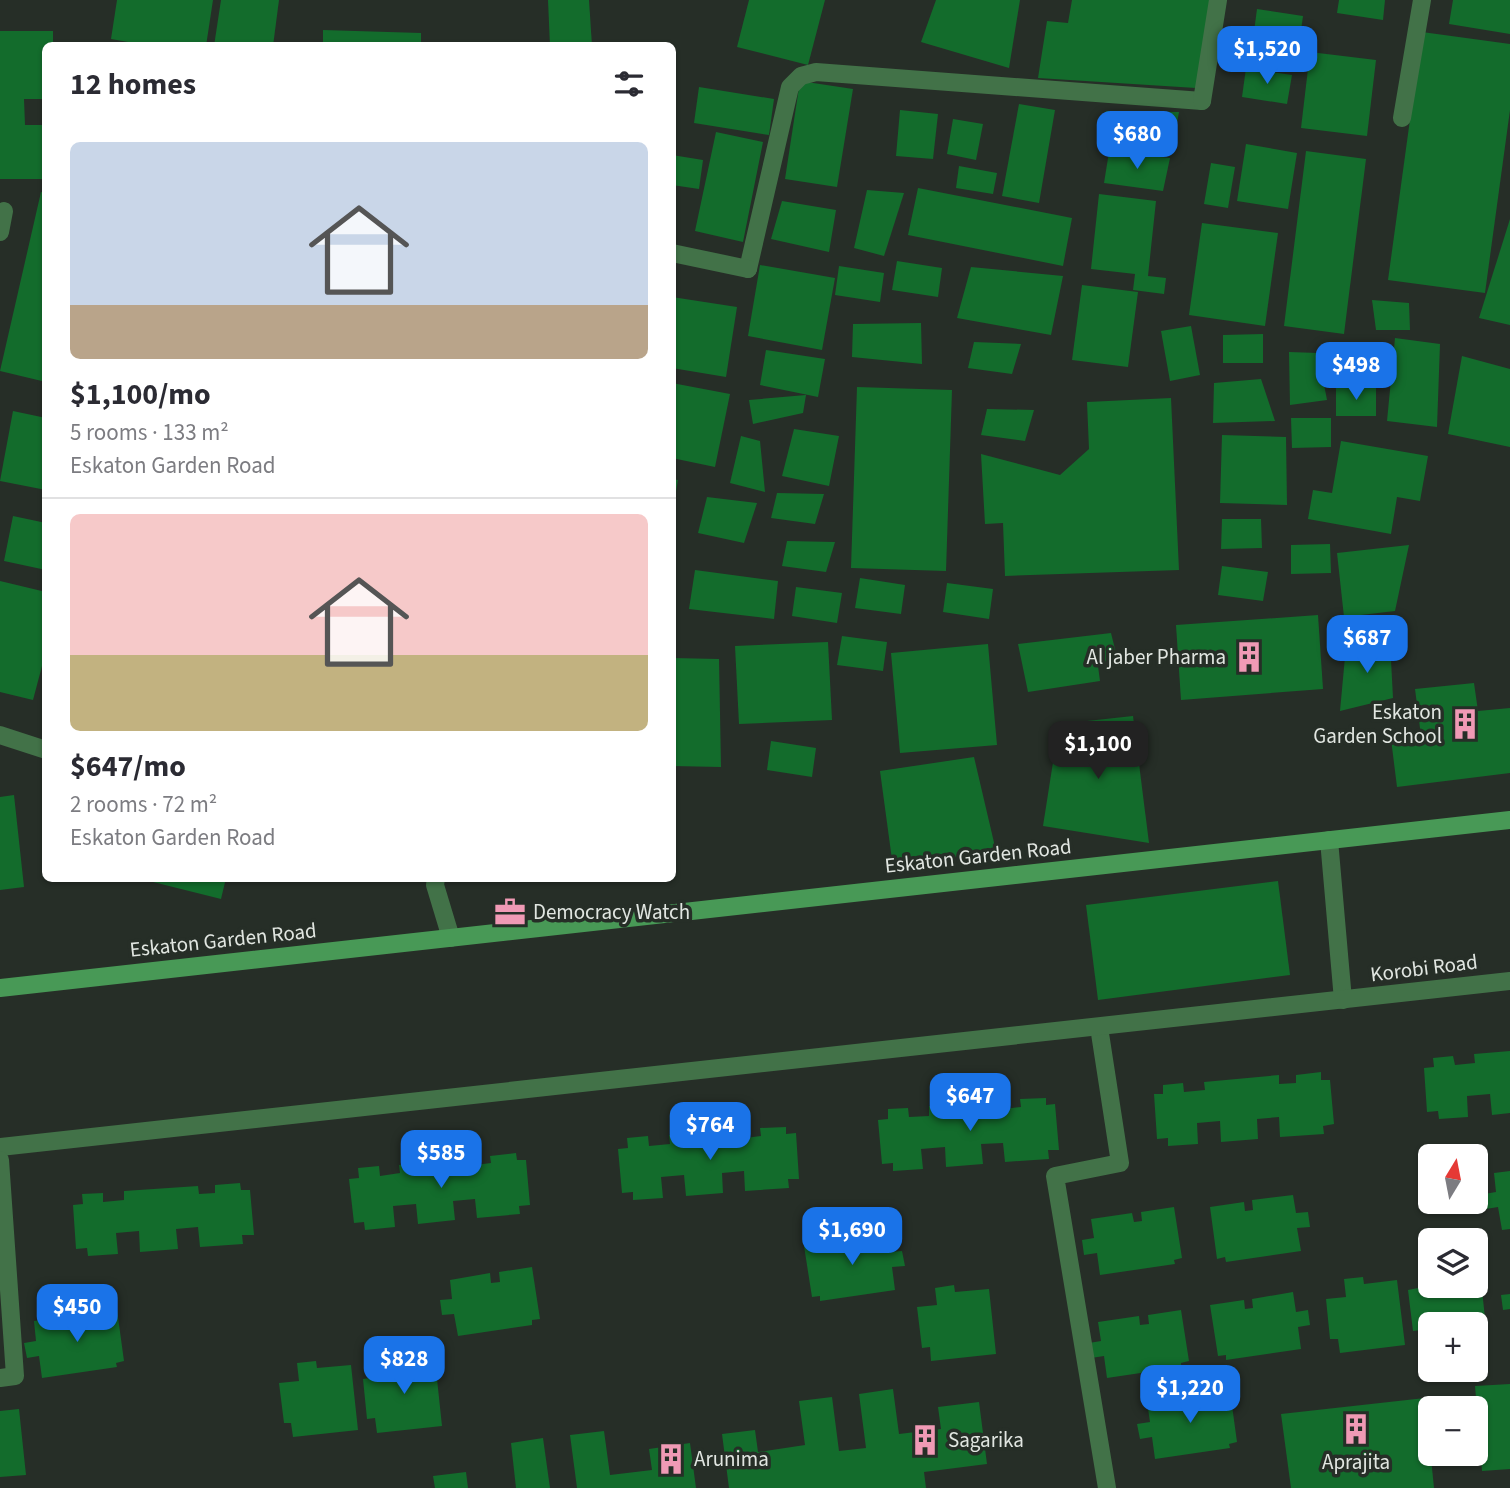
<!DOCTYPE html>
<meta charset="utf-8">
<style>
:root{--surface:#fff;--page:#f7f7f7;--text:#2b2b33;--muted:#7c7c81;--line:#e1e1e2;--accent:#1a73e8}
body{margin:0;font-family:"Source Sans 3",sans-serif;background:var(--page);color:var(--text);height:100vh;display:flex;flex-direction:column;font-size:26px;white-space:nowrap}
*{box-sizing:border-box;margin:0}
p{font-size:23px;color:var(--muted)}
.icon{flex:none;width:38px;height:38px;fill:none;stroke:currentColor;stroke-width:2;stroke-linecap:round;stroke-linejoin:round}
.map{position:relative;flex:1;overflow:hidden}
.details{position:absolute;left:42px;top:42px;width:634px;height:840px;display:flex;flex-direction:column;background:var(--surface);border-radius:10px;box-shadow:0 2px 5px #0004}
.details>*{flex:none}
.needle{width:46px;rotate:10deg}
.fabs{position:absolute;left:1418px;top:1144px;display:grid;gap:14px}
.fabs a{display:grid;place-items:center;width:70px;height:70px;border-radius:10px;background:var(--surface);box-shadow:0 2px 5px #0004;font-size:35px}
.price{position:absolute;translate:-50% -60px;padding:0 16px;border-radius:14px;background:var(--accent);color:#fff;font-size:23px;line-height:46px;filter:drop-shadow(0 2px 4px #0008)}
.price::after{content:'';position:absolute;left:50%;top:42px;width:21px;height:16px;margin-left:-10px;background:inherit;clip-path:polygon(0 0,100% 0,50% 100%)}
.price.selected{background:#222;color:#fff}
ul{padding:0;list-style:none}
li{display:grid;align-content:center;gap:14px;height:371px;padding:0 28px}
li+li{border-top:2px solid var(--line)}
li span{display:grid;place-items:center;height:217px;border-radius:10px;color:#555}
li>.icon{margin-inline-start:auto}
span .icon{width:126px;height:126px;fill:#fffc;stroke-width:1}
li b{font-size:30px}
h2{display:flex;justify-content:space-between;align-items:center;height:84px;padding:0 28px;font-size:30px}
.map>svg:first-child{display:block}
.building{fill:#136c2c}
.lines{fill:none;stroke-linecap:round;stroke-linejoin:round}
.service{stroke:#427248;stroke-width:18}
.minor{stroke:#427248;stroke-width:18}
.secondary{stroke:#489956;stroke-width:18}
.labels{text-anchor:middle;stroke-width:7;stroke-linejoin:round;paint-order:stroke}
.poi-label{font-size:21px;fill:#e1e6e1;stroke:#262e27;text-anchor:start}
.street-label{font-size:21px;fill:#e1e6e1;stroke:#262e27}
</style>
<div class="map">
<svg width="1510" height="1488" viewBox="0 0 1510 1488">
<rect width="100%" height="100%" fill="#262e27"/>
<g class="building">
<polygon points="117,0 213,0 206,46 151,46 111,39"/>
<polygon points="221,0 279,0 273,46 214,46"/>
<polygon points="548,0 589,0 592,46 550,46"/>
<polygon points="749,0 825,0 808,65 737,47"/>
<polygon points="936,0 1020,0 1009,68 921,42"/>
<polygon points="1072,0 1212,0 1196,88 1038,78 1047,21 1068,23"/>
<polygon points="1339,0 1385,0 1383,20 1337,13"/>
<polygon points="1453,0 1510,0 1510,34 1449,24"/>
<polygon points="1257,9 1303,16 1299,45 1253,39"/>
<polygon points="323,30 421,33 421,46 323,46"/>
<polygon points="0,31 53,31 53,46 46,46 46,99 24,99 25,125 46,125 46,179 0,179"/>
<polygon points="1422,32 1510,44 1510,110 1485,293 1388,280"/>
<polygon points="1310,52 1376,60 1367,136 1301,128"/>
<polygon points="1246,68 1292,75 1287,104 1242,97"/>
<polygon points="800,81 853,89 837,187 785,179"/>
<polygon points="699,87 774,99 769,135 694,123"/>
<polygon points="1019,104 1055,110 1039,203 1002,196"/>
<polygon points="900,110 938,114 933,159 896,156"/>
<polygon points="1106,111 1179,112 1172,150 1103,141"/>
<polygon points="953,119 983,124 976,160 947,154"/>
<polygon points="716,132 763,142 743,242 695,231"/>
<polygon points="1246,144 1297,153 1288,209 1237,201"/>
<polygon points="1306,151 1366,159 1344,334 1284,326"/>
<polygon points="1109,152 1170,158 1163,191 1104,183"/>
<polygon points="672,155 703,160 699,189 672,185"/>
<polygon points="1211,163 1235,167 1228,208 1204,204"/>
<polygon points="959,166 997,173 993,194 956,188"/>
<polygon points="918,188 1072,218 1063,266 908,235"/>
<polygon points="867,190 904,193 884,256 854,248"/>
<polygon points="41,192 46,193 46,382 0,371"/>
<polygon points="1099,194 1156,201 1148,276 1166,278 1164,294 1133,290 1135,274 1091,269"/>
<polygon points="782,201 836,210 829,252 771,239"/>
<polygon points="1510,219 1510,325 1479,318"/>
<polygon points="1202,223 1278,233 1265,326 1189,315"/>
<polygon points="897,261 942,268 938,297 892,290"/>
<polygon points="760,265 835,278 822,350 748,336"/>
<polygon points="839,266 884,273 880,302 835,295"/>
<polygon points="971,267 1063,276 1051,335 957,318"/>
<polygon points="1082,285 1138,292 1128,367 1072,360"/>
<polygon points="672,297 737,307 726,377 672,368"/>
<polygon points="1372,300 1409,303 1410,330 1376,330"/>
<polygon points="921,323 922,364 852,357 853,324"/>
<polygon points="1191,326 1200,375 1170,381 1161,331"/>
<polygon points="1263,334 1263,363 1223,363 1223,335"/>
<polygon points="1395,338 1440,344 1437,427 1387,421"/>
<polygon points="974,342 1021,344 1012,374 968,368"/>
<polygon points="1377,343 1377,372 1337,373 1337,344"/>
<polygon points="766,350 825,359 818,397 760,385"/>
<polygon points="1289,352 1318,353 1327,400 1290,405"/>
<polygon points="1462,356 1510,369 1510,447 1448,434"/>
<polygon points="1261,379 1275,421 1213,423 1214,383"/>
<polygon points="672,383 730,394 715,467 672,458"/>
<polygon points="857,387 952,390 946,571 851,568"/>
<rect x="1336" y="387" width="40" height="29"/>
<polygon points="806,395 803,413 753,424 749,400"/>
<polygon points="1171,398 1179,570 1005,576 1003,523 985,524 981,454 1060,475 1089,449 1087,402"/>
<polygon points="987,409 1034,410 1025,441 981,435"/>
<polygon points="13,411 46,418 46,490 0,481"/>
<polygon points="1291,418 1331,418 1331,447 1292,448"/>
<polygon points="794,429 839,436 829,486 782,476"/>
<polygon points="1222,435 1286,437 1287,505 1220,503"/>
<polygon points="741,436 760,441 765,492 730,483"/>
<polygon points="1341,441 1428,456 1420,501 1397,497 1391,534 1308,519 1313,490 1332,493"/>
<polygon points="672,479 678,480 673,509 672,509"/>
<polygon points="777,493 824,494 815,524 771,518"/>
<polygon points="707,497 757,503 744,543 698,533"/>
<polygon points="13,516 46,523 46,570 4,561"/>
<polygon points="1222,519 1261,519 1262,548 1221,549"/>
<polygon points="787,541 835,542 826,572 782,566"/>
<polygon points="1330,544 1331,573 1291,574 1291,545"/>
<polygon points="1409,545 1395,611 1344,617 1337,553"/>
<polygon points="1222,566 1268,572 1263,601 1218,595"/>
<polygon points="695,570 778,581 774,619 689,609"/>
<polygon points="860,578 905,585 901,614 855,608"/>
<polygon points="0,581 46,592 46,651 33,700 0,692"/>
<polygon points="947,583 993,589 989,619 943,612"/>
<polygon points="796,587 842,593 837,623 792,616"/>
<polygon points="1318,615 1323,689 1181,700 1176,625"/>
<polygon points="1111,633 1118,661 1098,666 1100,681 1028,692 1018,644"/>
<polygon points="842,636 887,642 883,671 837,665"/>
<polygon points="1390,641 1393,698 1340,711 1346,646"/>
<polygon points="828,642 832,720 739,724 735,646"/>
<polygon points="988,644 997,745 900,753 891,653"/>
<polygon points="672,658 719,659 721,767 672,766"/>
<polygon points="1474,683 1478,711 1510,708 1510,773 1397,787 1391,739 1421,736 1415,689"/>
<polygon points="1133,716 1149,843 1043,826 1059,724"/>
<polygon points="771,741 816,748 812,777 767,770"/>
<polygon points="974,757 996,851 893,867 880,771"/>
<polygon points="14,795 24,887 0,890 0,797"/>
<polygon points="137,878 226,878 221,899"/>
<polygon points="1278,881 1290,975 1098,1000 1086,905"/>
<polygon points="1510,1051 1510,1113 1492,1115 1490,1094 1467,1096 1468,1117 1439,1119 1438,1111 1427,1112 1424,1068 1434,1067 1433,1058 1453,1056 1455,1065 1475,1063 1474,1054"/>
<polygon points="1321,1072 1321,1080 1330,1080 1334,1124 1323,1126 1324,1134 1280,1137 1279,1117 1257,1119 1258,1139 1221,1142 1220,1121 1197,1123 1198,1144 1168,1146 1168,1138 1157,1139 1154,1094 1163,1094 1163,1085 1183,1083 1184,1092 1205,1090 1204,1082 1279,1075 1279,1084 1296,1083 1296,1075"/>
<polygon points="1046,1098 1046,1105 1055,1104 1059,1150 1048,1150 1049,1159 1005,1162 1003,1143 981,1144 983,1164 946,1167 945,1147 921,1149 923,1169 893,1171 893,1163 882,1164 878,1120 888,1119 888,1109 908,1108 909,1117 929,1116 929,1106 1004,1101 1004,1109 1021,1107 1020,1099"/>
<polygon points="786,1127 786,1134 796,1133 799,1179 788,1179 789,1188 745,1191 744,1171 722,1173 723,1193 686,1196 684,1175 661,1177 663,1198 633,1200 633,1192 622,1193 618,1149 628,1148 627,1138 648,1136 649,1146 670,1144 669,1135 744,1130 745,1138 761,1136 760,1128"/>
<polygon points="516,1153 517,1160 526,1160 530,1205 519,1206 520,1214 477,1218 475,1199 453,1201 455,1220 418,1224 416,1204 393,1206 395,1227 365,1230 364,1222 354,1223 349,1179 359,1178 358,1168 379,1166 380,1176 400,1173 399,1165 474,1157 475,1165 491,1163 490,1156"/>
<polygon points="1510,1171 1510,1229 1502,1230 1498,1207 1486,1209 1484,1194 1496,1192 1494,1173"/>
<polygon points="240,1183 241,1190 250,1190 254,1235 242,1235 243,1244 200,1247 198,1227 176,1229 178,1249 140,1252 139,1231 116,1233 118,1254 88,1256 87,1248 76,1249 73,1205 83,1204 82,1194 103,1193 103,1202 124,1200 124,1191 198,1186 199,1194 215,1193 215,1185"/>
<polygon points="1293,1195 1296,1213 1308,1212 1310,1227 1297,1228 1301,1251 1226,1262 1225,1257 1217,1259 1210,1207 1244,1202 1245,1211 1253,1210 1252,1200"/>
<polygon points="1174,1207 1182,1258 1174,1260 1175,1264 1100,1275 1097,1253 1084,1255 1082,1240 1094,1238 1091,1219 1132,1213 1134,1222 1142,1221 1141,1212"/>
<polygon points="887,1233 890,1252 902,1251 905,1266 892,1267 895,1290 820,1301 820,1296 812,1297 804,1246 838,1241 839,1249 847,1248 846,1239"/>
<polygon points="532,1267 540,1319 532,1320 532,1325 458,1336 454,1314 442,1315 440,1300 452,1299 450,1280 490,1273 491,1283 500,1282 499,1272"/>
<polygon points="1480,1271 1487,1337 1475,1338 1475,1325 1430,1325 1430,1343 1422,1344 1421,1330 1413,1331 1408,1290 1428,1286 1475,1286 1475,1272"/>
<polygon points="1363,1277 1364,1284 1397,1280 1405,1345 1340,1353 1338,1339 1330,1339 1326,1299 1346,1297 1344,1279"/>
<polygon points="954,1285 955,1292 989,1289 996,1354 931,1361 930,1347 922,1348 917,1307 937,1305 935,1288"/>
<polygon points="1293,1292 1296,1312 1308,1310 1310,1325 1298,1327 1301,1349 1226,1360 1226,1355 1218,1356 1210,1305 1244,1300 1245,1309 1253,1308 1252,1299"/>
<polygon points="1510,1294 1510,1309 1503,1310 1501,1295"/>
<polygon points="117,1310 124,1361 116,1363 117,1367 42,1378 39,1356 27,1358 24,1343 36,1341 34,1321 75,1316 76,1325 85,1324 83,1314"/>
<polygon points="1181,1310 1189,1361 1181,1363 1181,1367 1107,1378 1104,1356 1091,1358 1089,1343 1101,1341 1098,1322 1139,1316 1140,1325 1149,1324 1148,1315"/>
<polygon points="400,1357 401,1364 435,1360 442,1426 377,1433 375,1418 367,1419 363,1379 383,1376 381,1359"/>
<polygon points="316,1361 317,1368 351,1365 358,1430 293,1437 291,1423 284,1423 279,1383 299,1381 297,1363"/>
<polygon points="1510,1384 1510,1469 1482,1471 1475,1386"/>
<polygon points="893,1389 899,1434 941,1429 938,1407 979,1402 987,1464 924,1472 926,1488 729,1488 722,1434 755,1430 758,1452 805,1445 799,1401 832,1397 839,1451 866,1448 859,1394"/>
<polygon points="1230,1391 1237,1442 1229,1444 1230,1448 1155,1459 1152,1437 1140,1439 1137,1424 1150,1422 1147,1402 1187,1397 1189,1406 1197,1405 1196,1396"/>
<polygon points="1425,1398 1434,1488 1291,1488 1281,1414"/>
<polygon points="19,1409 26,1475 0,1477 0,1411"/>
<polygon points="604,1431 610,1475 652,1470 649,1449 690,1443 696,1488 577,1488 570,1435"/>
<polygon points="543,1438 550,1488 516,1488 511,1443"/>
<polygon points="466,1472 468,1488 435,1488 433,1476"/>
</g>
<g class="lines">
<g class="service">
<polyline points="748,269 790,87 801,76 816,72 1202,101"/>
<polyline points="1329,840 1343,1000"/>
<polyline points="1099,1027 1120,1163 1055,1176 1107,1488"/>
<polyline points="0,1147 1510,981"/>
<polyline points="0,1160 15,1376 0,1378"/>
</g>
<g class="minor">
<polyline points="1202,101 1218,0"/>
<polyline points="1402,118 1422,0"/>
<polyline points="0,232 4,211"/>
<polyline points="672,253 748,269"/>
<polyline points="0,735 46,750"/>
<polyline points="436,878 435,885 451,938"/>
</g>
<polyline class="secondary" points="0,988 1510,820"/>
</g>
<defs>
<symbol id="building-bare" viewBox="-9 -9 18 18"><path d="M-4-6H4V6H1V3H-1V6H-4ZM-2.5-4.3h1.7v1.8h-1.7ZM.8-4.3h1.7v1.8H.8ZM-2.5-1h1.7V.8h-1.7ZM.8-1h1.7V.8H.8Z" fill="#f09ab5" stroke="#262e27" stroke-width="2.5" paint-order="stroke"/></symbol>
<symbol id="office-bare" viewBox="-9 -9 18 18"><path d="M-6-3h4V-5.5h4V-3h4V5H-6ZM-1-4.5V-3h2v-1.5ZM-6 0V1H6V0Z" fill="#f09ab5" stroke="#262e27" stroke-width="2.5" paint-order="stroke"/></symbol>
</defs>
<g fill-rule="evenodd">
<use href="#building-bare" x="1227" y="635" width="44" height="44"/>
<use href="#building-bare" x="1443" y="702" width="44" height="44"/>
<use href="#office-bare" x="488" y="890" width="44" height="44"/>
<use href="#building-bare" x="1334" y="1407" width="44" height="44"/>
<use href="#building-bare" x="903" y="1418" width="44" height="44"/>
<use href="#building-bare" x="649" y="1437" width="44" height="44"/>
</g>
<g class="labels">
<g class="poi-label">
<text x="1226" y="664" text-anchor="end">Al jaber Pharma</text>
<text x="1442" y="719" text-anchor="end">Eskaton<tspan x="1442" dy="24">Garden School</tspan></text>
<text x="533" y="919">Democracy Watch</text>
<text x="948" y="1447">Sagarika</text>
<text x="694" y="1466">Arunima</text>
<text x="1356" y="1469" text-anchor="middle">Aprajita</text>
</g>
<g class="street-label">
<text transform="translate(978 856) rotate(-6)" y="7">Eskaton Garden Road</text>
<text transform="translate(223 940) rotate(-6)" y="7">Eskaton Garden Road</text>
<text transform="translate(1424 968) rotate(-7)" y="7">Korobi Road</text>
</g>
</g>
</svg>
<div class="fabs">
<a><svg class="needle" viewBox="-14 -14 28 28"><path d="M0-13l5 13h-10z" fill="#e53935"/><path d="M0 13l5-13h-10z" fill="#7c7c81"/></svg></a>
<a><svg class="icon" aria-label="layers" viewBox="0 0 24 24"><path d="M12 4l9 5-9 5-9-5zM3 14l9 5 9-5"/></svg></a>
<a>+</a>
<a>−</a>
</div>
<b class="price" style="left:1267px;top:86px">$1,520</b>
<b class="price" style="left:1137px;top:171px">$680</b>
<b class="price" style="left:1356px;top:402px">$498</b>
<b class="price" style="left:1367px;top:675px">$687</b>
<b class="price selected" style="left:1098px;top:781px">$1,100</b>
<b class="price" style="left:970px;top:1133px">$647</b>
<b class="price" style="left:710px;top:1162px">$764</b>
<b class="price" style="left:441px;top:1190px">$585</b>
<b class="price" style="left:852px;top:1267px">$1,690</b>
<b class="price" style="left:77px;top:1344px">$450</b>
<b class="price" style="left:404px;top:1396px">$828</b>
<b class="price" style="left:1190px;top:1425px">$1,220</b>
<section class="details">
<h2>12 homes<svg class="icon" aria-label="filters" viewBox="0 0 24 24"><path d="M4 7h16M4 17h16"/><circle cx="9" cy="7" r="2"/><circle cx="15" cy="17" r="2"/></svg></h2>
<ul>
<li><span style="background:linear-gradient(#c9d6e8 75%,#b9a48a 0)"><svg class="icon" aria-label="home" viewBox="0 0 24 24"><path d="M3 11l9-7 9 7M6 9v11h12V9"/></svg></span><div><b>$1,100/mo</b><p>5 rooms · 133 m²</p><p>Eskaton Garden Road</p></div></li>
<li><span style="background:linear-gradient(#f6c9c9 65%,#c2b280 0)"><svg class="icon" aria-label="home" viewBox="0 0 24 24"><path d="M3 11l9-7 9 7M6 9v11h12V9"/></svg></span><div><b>$647/mo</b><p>2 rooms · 72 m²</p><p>Eskaton Garden Road</p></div></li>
</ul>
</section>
</div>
